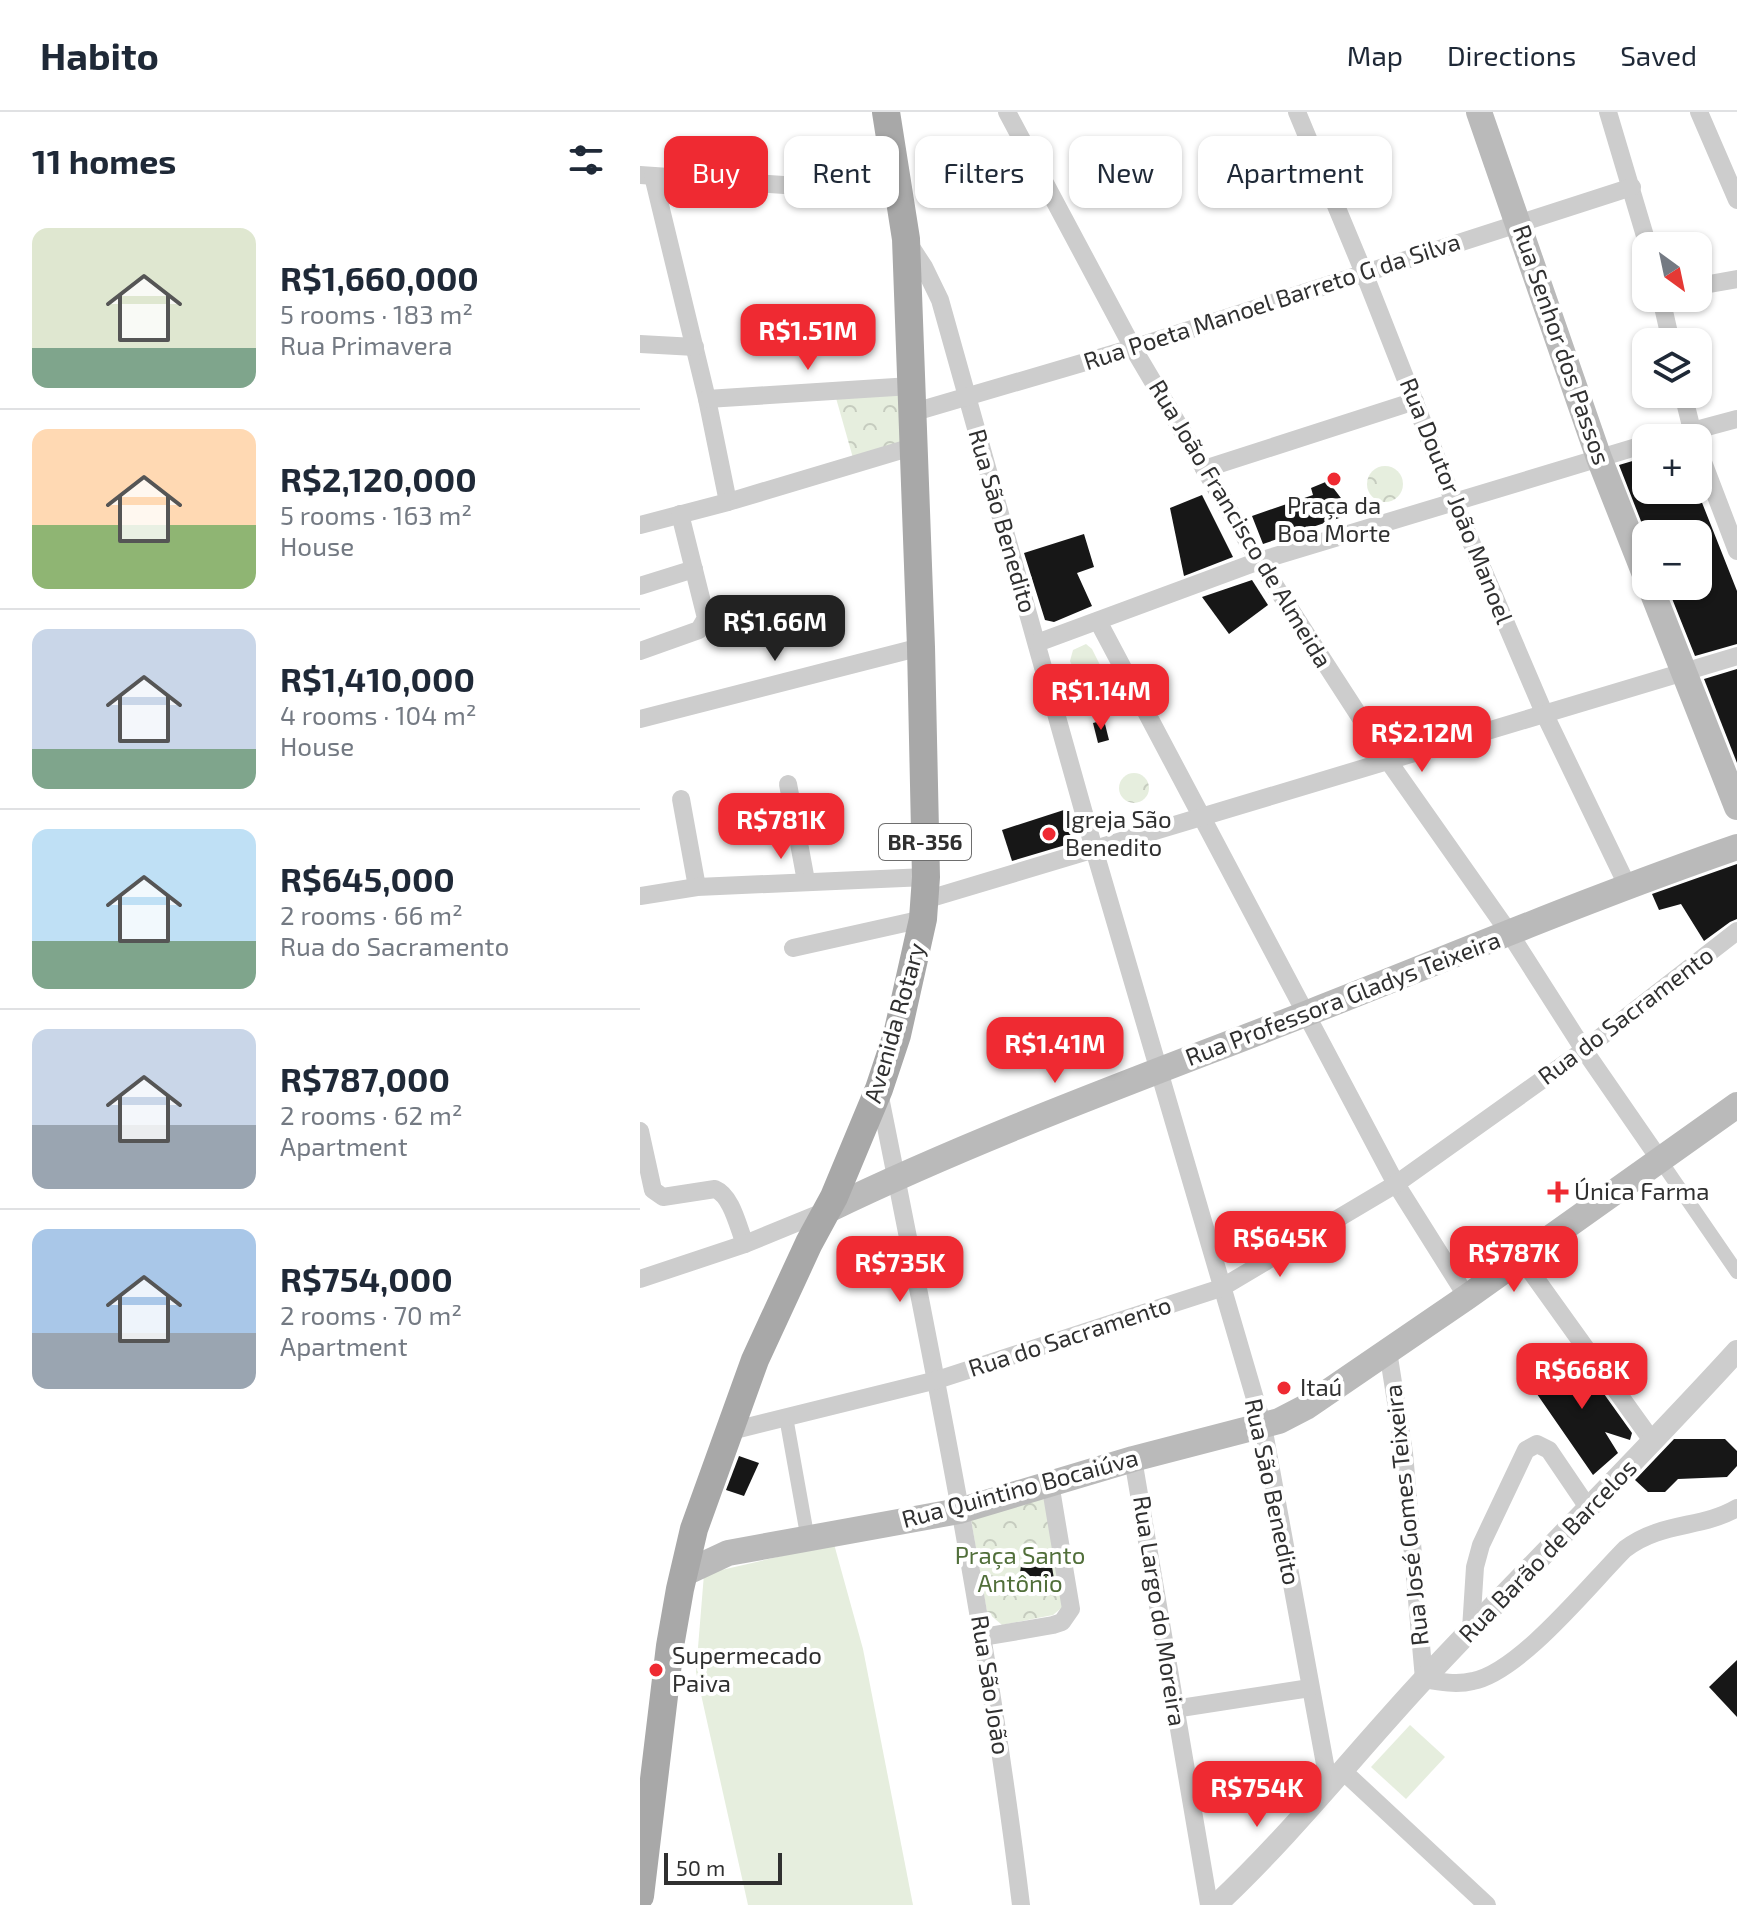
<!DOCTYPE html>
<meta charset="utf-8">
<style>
:root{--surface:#fff;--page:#f2f2f3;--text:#1f2937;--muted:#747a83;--line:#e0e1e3;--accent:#ef2a32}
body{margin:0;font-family:"Exo 2",sans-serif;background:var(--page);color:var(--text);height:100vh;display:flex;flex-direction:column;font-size:30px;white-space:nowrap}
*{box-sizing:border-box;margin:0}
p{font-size:26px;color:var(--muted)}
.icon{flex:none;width:44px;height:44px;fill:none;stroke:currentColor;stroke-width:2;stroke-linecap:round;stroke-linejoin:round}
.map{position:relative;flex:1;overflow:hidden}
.details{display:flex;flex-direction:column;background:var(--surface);width:640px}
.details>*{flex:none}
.guide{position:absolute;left:24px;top:24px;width:760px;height:72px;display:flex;gap:16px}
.needle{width:52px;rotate:147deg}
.tools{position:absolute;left:992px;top:120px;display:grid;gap:16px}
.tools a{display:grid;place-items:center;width:80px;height:80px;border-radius:16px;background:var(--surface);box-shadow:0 2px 6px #0004;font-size:40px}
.scale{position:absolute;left:24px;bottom:20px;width:118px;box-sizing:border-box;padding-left:8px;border:4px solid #303030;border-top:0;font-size:22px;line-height:28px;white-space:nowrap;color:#303030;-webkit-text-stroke:6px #fff;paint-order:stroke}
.price{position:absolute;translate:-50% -68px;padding:0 18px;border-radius:16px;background:var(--accent);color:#fff;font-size:26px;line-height:52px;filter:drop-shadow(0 2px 4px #0008)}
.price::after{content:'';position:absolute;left:50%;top:48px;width:24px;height:18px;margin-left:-12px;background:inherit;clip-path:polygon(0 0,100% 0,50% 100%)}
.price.on{background:#222;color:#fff}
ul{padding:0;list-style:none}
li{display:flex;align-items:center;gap:24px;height:200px;padding:0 32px}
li+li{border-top:2px solid var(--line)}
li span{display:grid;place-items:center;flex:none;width:224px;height:160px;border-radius:16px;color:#555}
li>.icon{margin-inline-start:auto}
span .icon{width:96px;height:96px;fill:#fffc;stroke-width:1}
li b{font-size:34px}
h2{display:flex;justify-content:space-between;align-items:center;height:96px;padding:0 32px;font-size:34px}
.chip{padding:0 28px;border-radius:16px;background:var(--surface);box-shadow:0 2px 6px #0004;font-size:28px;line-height:72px}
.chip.on{background:var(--accent);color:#fff}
header{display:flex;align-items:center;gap:48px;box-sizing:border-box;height:112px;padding:0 40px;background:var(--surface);border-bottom:2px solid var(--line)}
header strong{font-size:38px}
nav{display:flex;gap:44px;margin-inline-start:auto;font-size:28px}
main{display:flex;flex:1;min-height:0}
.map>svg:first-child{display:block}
.park{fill:url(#park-crowns)}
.pitch{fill:#e6eede}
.building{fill:#171717}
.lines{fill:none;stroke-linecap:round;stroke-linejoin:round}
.pedestrian{stroke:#cdcdcd;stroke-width:14}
.minor{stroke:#cdcdcd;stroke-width:18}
.tertiary{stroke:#cdcdcd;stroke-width:22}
.secondary{stroke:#bababa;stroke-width:26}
.primary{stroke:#a8a8a8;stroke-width:28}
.poi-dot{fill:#ef2a32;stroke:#fff;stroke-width:3}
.labels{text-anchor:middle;stroke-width:8;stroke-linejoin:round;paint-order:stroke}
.shield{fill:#fff;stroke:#6e6e6e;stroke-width:2}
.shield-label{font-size:22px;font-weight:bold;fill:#303030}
.street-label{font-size:24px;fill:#303030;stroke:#fff}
.poi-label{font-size:24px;fill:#303030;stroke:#fff;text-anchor:start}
.park-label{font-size:24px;fill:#516f3a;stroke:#fff}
</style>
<header>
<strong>Habito</strong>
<nav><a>Map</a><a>Directions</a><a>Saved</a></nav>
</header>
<main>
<section class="details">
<h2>11 homes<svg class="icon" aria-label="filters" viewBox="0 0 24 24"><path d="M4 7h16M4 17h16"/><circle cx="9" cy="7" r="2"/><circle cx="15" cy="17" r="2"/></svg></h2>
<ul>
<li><span style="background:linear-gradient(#dfe7d0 75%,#7fa58c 0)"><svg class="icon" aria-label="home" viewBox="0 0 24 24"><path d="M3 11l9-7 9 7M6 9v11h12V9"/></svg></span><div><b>R$1,660,000</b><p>5 rooms · 183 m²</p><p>Rua Primavera</p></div></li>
<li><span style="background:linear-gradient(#ffd9b3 60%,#8fb573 0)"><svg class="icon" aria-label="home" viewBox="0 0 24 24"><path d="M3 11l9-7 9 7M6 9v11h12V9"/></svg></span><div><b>R$2,120,000</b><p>5 rooms · 163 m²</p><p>House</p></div></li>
<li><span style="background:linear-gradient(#c9d6e8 75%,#7fa58c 0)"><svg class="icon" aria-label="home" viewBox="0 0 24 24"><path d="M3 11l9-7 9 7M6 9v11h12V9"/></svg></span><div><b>R$1,410,000</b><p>4 rooms · 104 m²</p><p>House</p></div></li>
<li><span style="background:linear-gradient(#bfe0f5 70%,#7fa58c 0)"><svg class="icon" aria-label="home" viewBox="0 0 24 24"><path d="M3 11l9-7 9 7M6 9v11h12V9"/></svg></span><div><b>R$645,000</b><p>2 rooms · 66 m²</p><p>Rua do Sacramento</p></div></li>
<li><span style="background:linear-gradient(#c9d6e8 60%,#9aa5b1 0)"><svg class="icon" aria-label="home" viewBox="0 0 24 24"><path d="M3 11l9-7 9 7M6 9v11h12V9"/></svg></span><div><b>R$787,000</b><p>2 rooms · 62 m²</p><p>Apartment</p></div></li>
<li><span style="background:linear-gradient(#a9c7e8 65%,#9aa5b1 0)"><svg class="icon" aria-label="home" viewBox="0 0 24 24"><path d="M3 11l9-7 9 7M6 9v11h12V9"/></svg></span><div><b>R$754,000</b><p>2 rooms · 70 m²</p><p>Apartment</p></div></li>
</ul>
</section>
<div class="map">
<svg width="1097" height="1793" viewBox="0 0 1097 1793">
<defs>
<pattern id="park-crowns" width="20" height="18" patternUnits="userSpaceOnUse" patternTransform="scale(2)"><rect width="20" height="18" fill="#e6eede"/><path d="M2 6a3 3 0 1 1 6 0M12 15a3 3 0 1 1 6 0" fill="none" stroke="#c6ccbf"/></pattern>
</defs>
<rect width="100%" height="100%" fill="#fff"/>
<g class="park">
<polygon points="269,277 271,329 213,346 194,279"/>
<circle cx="745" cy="372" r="18"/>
<circle cx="494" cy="676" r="15"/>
<polygon points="401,1381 408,1398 425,1493 413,1503 362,1513 347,1500 330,1402"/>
</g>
<g class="pitch">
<polygon points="446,532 452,537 464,561 440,571 430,549 433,538"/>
<polygon points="194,1432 223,1537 273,1793 108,1793 56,1560 64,1462"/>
<polygon points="770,1613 805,1645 766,1687 731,1655"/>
</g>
<g class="building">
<polygon points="1006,345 1006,378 1057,378 1097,479 1097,532 1055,544 1027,474 1058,474 1058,422 1006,422 979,353"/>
<polygon points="688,369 704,390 702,405 623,432 612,404 673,383 671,376"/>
<polygon points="562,383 593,445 544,464 530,396"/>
<polygon points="444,422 454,455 437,461 452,494 414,510 405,508 384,441"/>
<polygon points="612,468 628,493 589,522 562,485"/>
<polygon points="1097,557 1097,651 1064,567"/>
<polygon points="464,608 469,628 458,631 453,611"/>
<polygon points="430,696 439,729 372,749 362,718"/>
<polygon points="1097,752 1097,807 1090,810 1064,829 1041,792 1019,798 1012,782"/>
<polygon points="934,1240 992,1321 990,1328 965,1320 978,1341 953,1363 890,1272"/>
<polygon points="1034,1327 1085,1327 1097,1339 1097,1354 1087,1365 1038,1367 1025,1380 1008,1380 995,1368"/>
<polygon points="99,1344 119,1351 104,1384 86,1378"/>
<polygon points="390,1451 412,1455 415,1473 379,1467 381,1454"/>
<polygon points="1097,1548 1097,1605 1069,1575"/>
</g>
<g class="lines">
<g class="pedestrian">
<polyline points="1020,1048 1097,1160"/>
<polyline points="146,1305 168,1428"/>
</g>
<g class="minor">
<polyline points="367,0 493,236 619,449 749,650 870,822 944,938 1020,1048"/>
<polyline points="657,0 724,161 814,390 905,603 987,773"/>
<polyline points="968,0 1008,134"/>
<polyline points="1059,0 1097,88"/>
<polyline points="0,63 260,81"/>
<polyline points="13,64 67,287 88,390"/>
<polyline points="269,132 284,155 300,188 454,737 623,1314 689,1674"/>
<polyline points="1058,174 1097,167"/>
<polyline points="1021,186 1031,230"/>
<polyline points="0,232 55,235"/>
<polyline points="1043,282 1054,326"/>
<polyline points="67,287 271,274"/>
<polyline points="271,301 493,236 992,75"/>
<polyline points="1026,326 1097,307"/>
<polyline points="1058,337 1097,439"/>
<polyline points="564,357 775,289"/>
<polyline points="0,413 88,390 272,335"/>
<polyline points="0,474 54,457"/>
<polyline points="458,509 756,1072 827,1185"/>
<polyline points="397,531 619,449 1006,332"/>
<polyline points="0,539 59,518 66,506 40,402"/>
<polyline points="0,607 281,535"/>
<polyline points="148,672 166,769"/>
<polyline points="41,687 57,775"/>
<polyline points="0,784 57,775 286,765"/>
<polyline points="285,788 1097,544"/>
<polyline points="153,836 283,807"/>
<path d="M239,980C293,1250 348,1520 381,1793"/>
<path d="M0,1019L13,1078L23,1085L75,1077C92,1084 98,1115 105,1132"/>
<polyline points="881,1146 1013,1330"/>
<polyline points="0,1167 105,1132 188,1098"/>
<path d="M748,1239L764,1341L784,1567C800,1570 817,1573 833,1569C880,1560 950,1472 985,1437C1022,1409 1061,1417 1097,1396"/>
<polyline points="87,1320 297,1268 581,1176 756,1072 944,938 1097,819"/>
<polyline points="493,1347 569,1793"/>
<polyline points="831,1517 835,1455 841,1433 886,1338 897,1332 909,1338 949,1397"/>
<polyline points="343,1525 413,1513 422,1510 431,1497 410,1371"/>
<polyline points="534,1597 670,1576"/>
<polyline points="703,1659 847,1793"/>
</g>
<path class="tertiary" d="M576,1793C652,1722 716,1640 786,1565C889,1455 996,1350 1097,1239"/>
<g class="secondary">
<polyline points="839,0 959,346 1006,465"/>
<polyline points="1010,474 1097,695"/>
<path d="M188,1098C343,1023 507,964 668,901C811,845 952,785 1097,735"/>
<polyline points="43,1462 88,1441 319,1399 493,1347 639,1309 666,1295 827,1185 1097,993"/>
</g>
<polyline class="primary" points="0,1784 30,1534 40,1477 54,1417 115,1248 169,1131 194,1085 239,977 257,923 283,807 286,765 281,535 266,127 246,0"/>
</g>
<g class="poi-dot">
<circle cx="694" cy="367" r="8"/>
<circle cx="409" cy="722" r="8"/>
<path d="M914 1068h8v8h8v8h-8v8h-8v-8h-8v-8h8z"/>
<circle cx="644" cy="1276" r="8"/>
<circle cx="16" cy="1558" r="8"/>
</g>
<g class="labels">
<rect class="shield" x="239" y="712" width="92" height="36" rx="6"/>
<g class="shield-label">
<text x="285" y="738">BR-356</text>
</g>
<g class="street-label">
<text transform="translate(632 190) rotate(-18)" y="8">Rua Poeta Manoel Barreto G da Silva</text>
<text transform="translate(921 233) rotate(71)" y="8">Rua Senhor dos Passos</text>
<text transform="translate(816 389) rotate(68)" y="8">Rua Doutor João Manoel</text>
<text transform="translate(362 409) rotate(74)" y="8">Rua São Benedito</text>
<text transform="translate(600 412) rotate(59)" y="8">Rua João Francisco de Almeida</text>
<text transform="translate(703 887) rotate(-21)" y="8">Rua Professora Gladys Teixeira</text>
<text transform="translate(986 904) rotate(-37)" y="8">Rua do Sacramento</text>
<text transform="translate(255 911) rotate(-74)" y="8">Avenida Rotary</text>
<text transform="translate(430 1225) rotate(-18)" y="8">Rua do Sacramento</text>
<text transform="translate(380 1377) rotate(-15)" y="8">Rua Quintino Bocaiúva</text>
<text transform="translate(632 1380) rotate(78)" y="8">Rua São Benedito</text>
<text transform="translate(767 1403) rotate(-96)" y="8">Rua José Gomes Teixeira</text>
<text transform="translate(908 1439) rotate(-46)" y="8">Rua Barão de Barcelos</text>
<text transform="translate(519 1499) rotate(81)" y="8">Rua Largo do Moreira</text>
<text transform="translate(350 1573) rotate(81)" y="8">Rua São João</text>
</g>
<g class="poi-label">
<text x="694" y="402" text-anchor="middle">Praça da<tspan x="694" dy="28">Boa Morte</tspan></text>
<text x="425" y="716">Igreja São<tspan x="425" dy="28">Benedito</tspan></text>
<text x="934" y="1088">Única Farma</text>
<text x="660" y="1284">Itaú</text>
<text x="32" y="1552">Supermecado<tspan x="32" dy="28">Paiva</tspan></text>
</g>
<g class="park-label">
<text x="380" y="1452">Praça Santo<tspan x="380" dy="28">Antônio</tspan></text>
</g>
</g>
</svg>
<div class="tools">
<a><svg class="needle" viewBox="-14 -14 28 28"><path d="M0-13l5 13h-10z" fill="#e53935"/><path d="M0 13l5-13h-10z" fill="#747a83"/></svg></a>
<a><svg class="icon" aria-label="layers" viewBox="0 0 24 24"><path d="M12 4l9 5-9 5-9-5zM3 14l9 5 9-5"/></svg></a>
<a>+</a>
<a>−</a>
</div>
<div class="scale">50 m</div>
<b class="price" style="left:168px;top:260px">R$1.51M</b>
<b class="price on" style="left:135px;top:551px">R$1.66M</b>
<b class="price" style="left:461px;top:620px">R$1.14M</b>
<b class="price" style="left:782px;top:662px">R$2.12M</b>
<b class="price" style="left:141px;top:749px">R$781K</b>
<b class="price" style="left:415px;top:973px">R$1.41M</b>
<b class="price" style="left:640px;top:1167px">R$645K</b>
<b class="price" style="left:874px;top:1182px">R$787K</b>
<b class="price" style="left:260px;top:1192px">R$735K</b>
<b class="price" style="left:942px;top:1299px">R$668K</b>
<b class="price" style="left:617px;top:1717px">R$754K</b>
<div class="guide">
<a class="chip on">Buy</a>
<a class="chip">Rent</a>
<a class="chip">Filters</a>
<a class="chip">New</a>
<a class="chip">Apartment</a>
</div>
</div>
</main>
